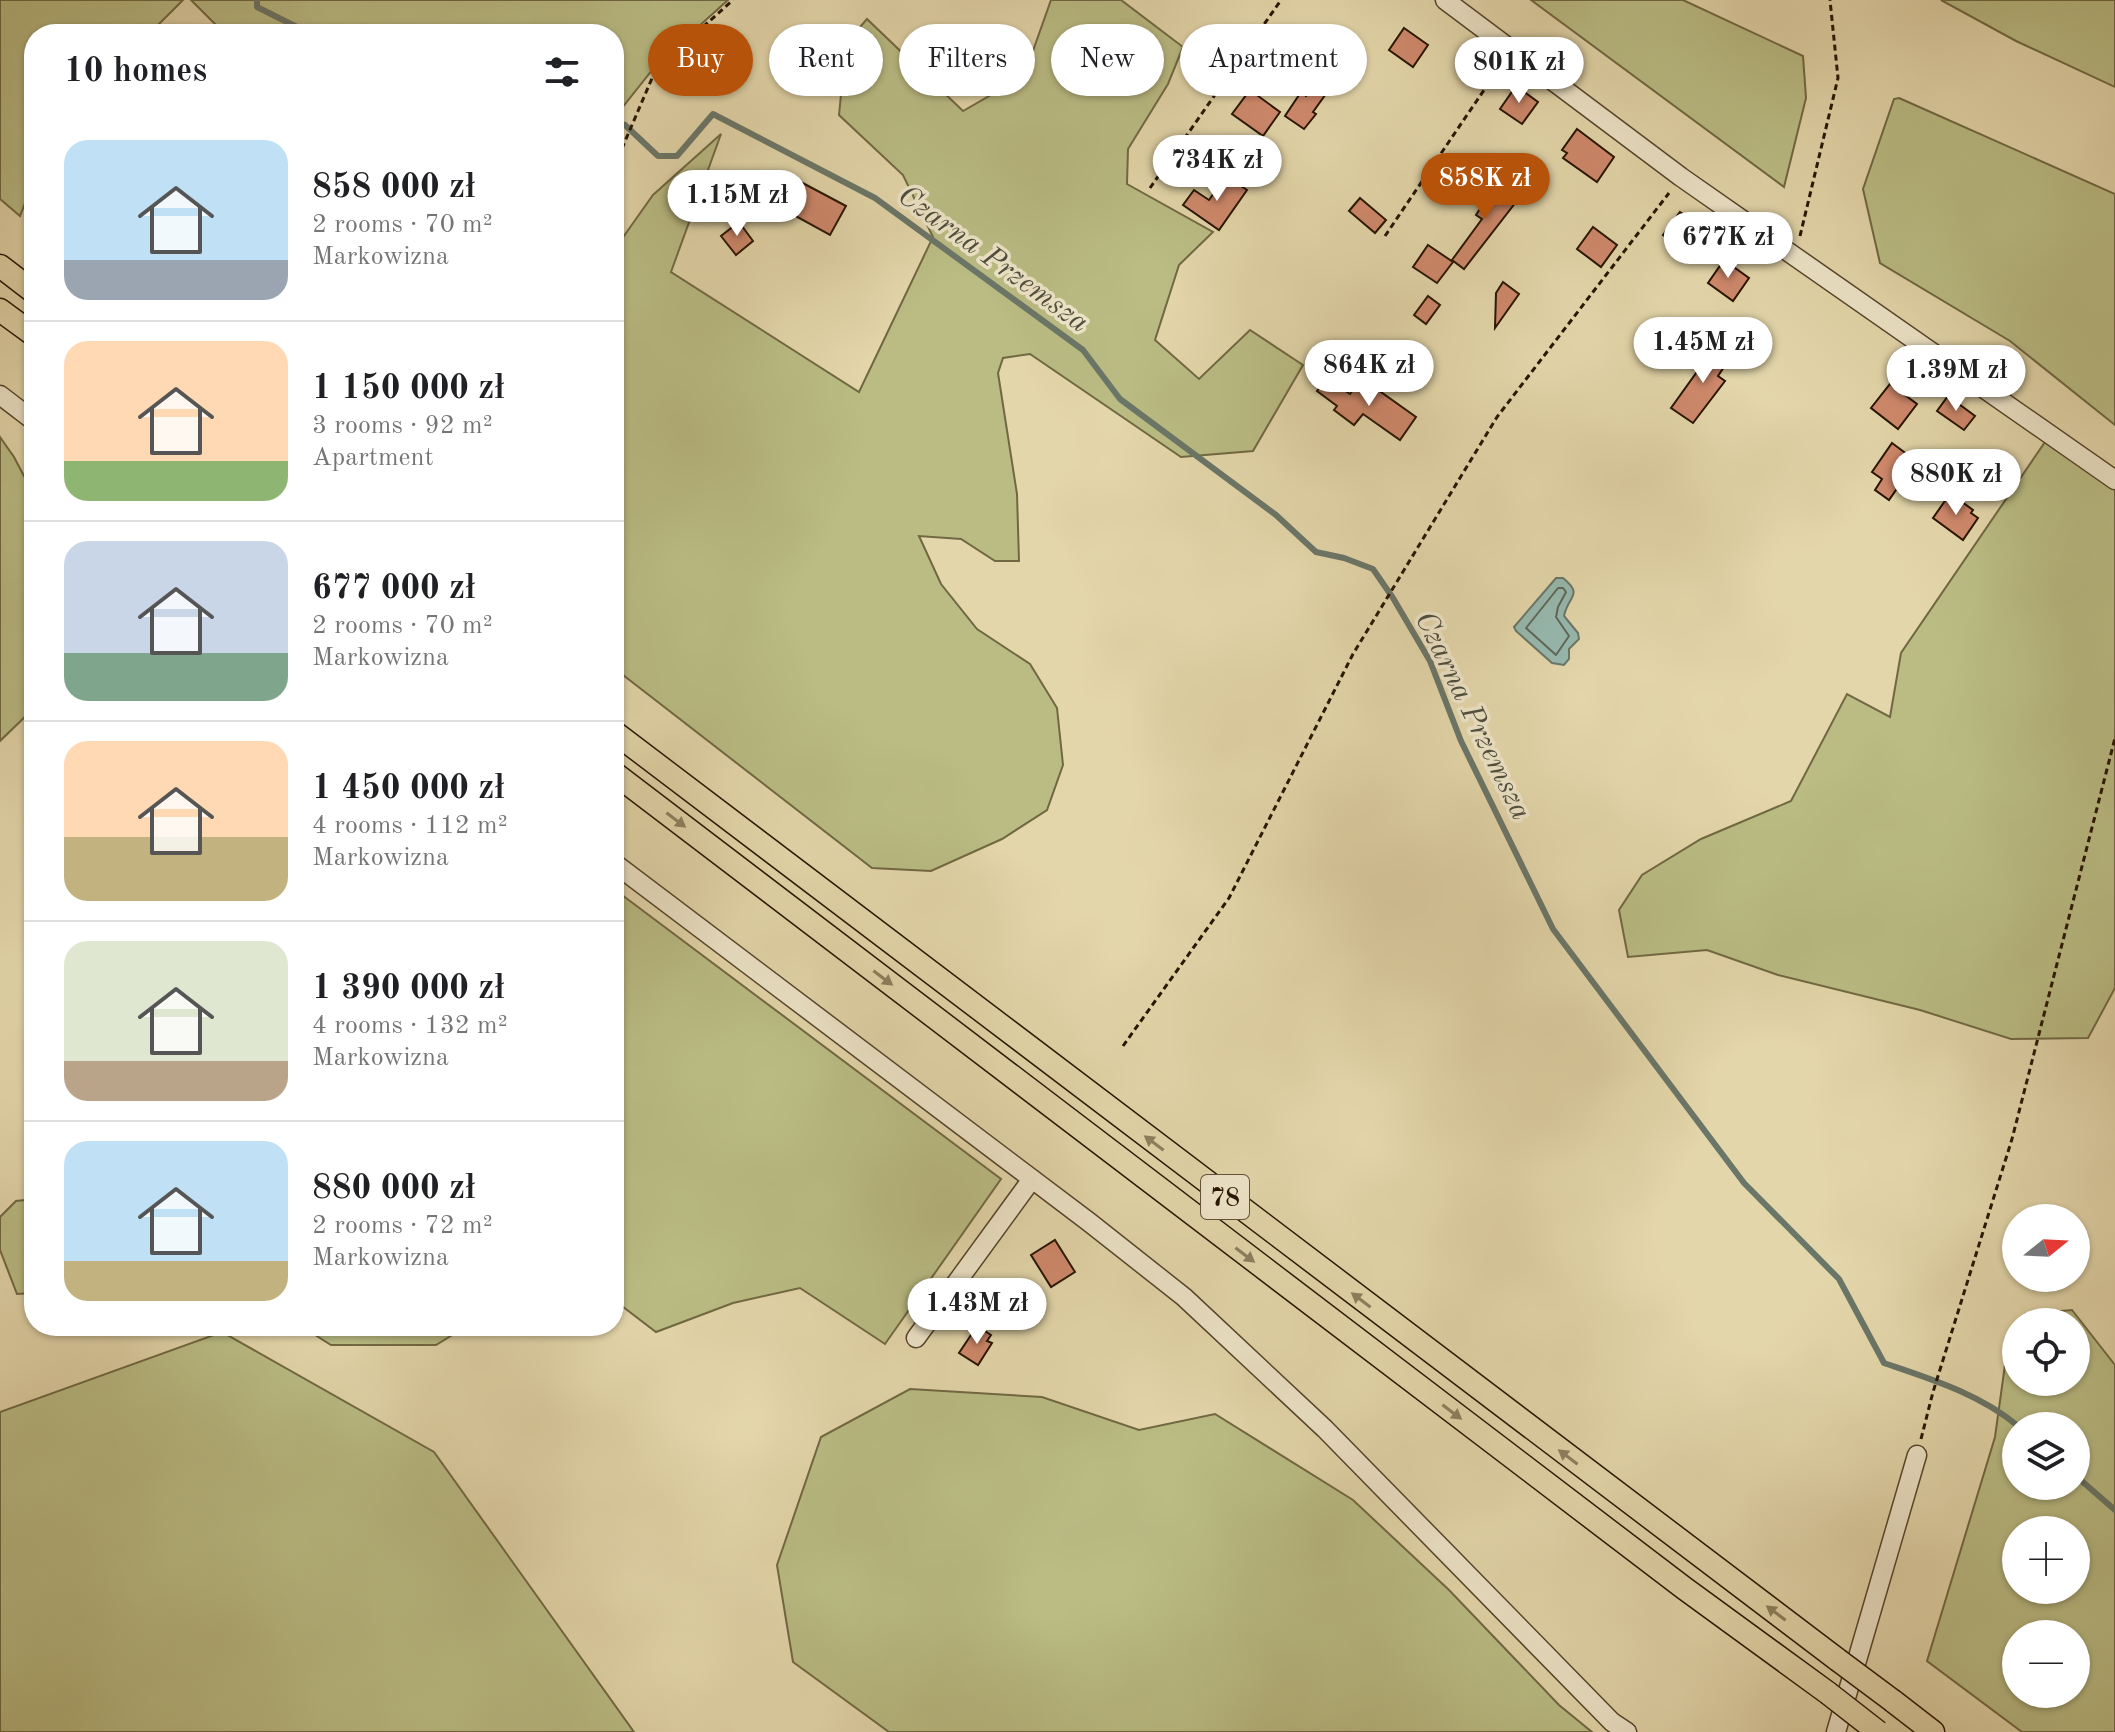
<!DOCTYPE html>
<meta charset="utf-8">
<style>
:root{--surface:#fff;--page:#f6f6f6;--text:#202124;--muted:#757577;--line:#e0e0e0;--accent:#b45309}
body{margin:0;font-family:"Old Standard TT",serif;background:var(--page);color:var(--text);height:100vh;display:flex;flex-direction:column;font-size:30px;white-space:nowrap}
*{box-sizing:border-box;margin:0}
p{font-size:26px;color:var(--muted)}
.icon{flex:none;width:44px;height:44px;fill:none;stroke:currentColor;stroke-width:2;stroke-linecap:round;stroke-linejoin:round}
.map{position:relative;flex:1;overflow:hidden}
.sheet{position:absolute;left:24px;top:24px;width:600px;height:1312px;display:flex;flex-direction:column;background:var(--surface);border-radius:32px;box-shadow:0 2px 6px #0004}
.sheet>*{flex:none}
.banner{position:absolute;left:648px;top:24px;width:760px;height:72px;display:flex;gap:16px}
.needle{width:52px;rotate:72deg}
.buttons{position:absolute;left:2002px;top:1204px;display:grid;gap:16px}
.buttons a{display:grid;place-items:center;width:88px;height:88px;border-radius:50%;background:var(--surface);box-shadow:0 2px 6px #0004;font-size:40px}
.price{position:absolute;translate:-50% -68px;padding:0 18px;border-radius:28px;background:#fff;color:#222;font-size:26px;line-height:52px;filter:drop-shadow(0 2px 4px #0008)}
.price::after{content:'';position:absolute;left:50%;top:48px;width:24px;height:18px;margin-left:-12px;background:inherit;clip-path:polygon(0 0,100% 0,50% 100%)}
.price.current{background:var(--accent);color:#fff}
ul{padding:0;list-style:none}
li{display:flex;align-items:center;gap:24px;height:200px;padding:0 40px}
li+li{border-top:2px solid var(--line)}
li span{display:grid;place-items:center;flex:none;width:224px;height:160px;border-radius:24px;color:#555}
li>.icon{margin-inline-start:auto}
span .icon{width:96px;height:96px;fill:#fffc;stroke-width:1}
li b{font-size:34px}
h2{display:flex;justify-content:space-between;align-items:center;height:96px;padding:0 40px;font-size:34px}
.tag{padding:0 28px;border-radius:36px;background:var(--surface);box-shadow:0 2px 6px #0004;font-size:28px;line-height:72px}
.tag.current{background:var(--accent);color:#fff}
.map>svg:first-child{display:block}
.green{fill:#babc84;stroke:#706842;stroke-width:2;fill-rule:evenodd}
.water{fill:#96b8ae;stroke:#6a7668;stroke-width:2}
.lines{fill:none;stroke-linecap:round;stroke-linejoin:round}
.shore{stroke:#5e6657;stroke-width:2}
.stream{stroke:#6a7668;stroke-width:6}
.building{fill:#cf896c;stroke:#271400;stroke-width:2}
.minor-casing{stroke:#56442a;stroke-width:21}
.major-casing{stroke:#271400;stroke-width:25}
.path{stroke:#271400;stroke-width:3;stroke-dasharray:6 4;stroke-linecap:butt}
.minor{stroke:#ede4c8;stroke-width:18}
.major{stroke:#e3d6aa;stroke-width:22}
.major-bridge-casing{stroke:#271400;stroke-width:25;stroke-linecap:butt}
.major-bridge{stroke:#e3d6aa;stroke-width:22}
.oneway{fill:#8e7f5e}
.labels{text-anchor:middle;stroke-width:7;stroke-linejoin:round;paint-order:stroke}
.shield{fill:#ede4c8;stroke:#62523c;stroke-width:2}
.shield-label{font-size:26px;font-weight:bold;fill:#271400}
.water-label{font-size:30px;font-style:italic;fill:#4e4d3d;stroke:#ede4c8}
</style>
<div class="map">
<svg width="2115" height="1732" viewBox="0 0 2115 1732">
<rect width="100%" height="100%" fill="#e3d6aa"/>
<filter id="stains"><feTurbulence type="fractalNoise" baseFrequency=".0025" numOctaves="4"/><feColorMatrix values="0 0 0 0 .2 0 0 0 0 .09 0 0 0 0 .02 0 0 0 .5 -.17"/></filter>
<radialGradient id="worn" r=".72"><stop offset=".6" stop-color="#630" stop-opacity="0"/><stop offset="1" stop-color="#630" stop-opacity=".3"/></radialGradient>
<g class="green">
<polygon points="0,0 183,0 149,34 34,34 34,180 20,216 0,199"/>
<polygon points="191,0 728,0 657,64 614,118 614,34 225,34"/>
<polygon points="1051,0 1121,0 1183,47 1168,84 1128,149 1127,184 1213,232 1179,265 1155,340 1199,379 1250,330 1303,365 1253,451 1181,457 1030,354 1003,358 998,373 1017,494 1019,561 995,561 961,539 919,536 941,584 977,629 1030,664 1057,708 1063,765 1047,810 1002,839 931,871 872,868 614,668 614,250 653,195 721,134 671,272 859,392 933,237 903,175 839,115 846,43 867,19 963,111 1024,76"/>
<polygon points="1531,0 1683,0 1803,56 1806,98 1784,187"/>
<polygon points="1941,0 2115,0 2115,87 2016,41"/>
<polygon points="1899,98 2115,194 2115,425 2010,341 1880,263 1863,189 1894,99"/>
<polygon points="0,437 14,457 34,495 34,708 0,741"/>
<polygon points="2045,442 2115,480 2115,988 2088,1038 2011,1039 1920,1010 1778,975 1707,950 1628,957 1619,910 1642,875 1701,839 1791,801 1847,694 1890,717 1901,653"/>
<polygon points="614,889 1001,1179 885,1344 800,1288 733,1303 656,1332 614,1300"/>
<polygon points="34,1199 34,1293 17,1294 0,1250 0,1217 16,1201"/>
<path d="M2072,1310L2115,1365V1732H2022L1927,1661L1995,1437L2008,1343L2016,1329V1382H2076V1322H2020L2025,1314ZM2016,1426H2076V1486H2016ZM2016,1530H2076V1590H2016ZM2016,1634H2076V1694H2016Z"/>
<polygon points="301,1326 467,1326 436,1345 331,1345"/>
<polygon points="222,1332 434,1452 634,1732 0,1732 0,1412"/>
<polygon points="910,1389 1042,1397 1139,1430 1215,1414 1353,1500 1449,1590 1559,1705 1592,1732 889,1732 793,1662 777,1565 821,1437"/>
</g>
<path class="water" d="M1556,578H1563C1584,595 1568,596 1564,616L1578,633L1579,639L1569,649V659L1564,665L1552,663L1516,631L1514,627Z"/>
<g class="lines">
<polygon class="shore" points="1558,588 1563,588 1566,592 1558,607 1556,617 1569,636 1556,655 1526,628"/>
<g class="stream">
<polyline points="257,0 257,7 297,27 301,34"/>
<path d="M614,122L625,125L658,156H677L713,114L875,198L1083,350L1120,399L1276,515L1316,552L1344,558L1373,569L1393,598L1430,661L1461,741L1553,929L1744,1183L1839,1279L1884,1363C1931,1379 1980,1394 2018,1426"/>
<polyline points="2076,1476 2115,1510"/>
</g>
</g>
<g class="building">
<polygon points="1404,28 1428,45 1413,67 1389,50"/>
<polygon points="1333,36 1344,44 1339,51 1351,59 1313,112 1316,114 1304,129 1285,116 1301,92 1306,96 1330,62 1319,54"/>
<polygon points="1516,86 1538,102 1522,124 1500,109"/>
<polygon points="1250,90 1280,112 1263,136 1232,114"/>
<polygon points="1577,129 1614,157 1597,182 1563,158 1567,153 1562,150"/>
<polygon points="1226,176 1247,190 1219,230 1183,205 1194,190 1209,200"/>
<polygon points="1486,179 1516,202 1464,269 1452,260 1482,219 1476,215 1485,201 1475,195"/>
<polygon points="797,180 846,206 830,235 781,208"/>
<polygon points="1360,198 1386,220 1375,233 1349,211"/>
<polygon points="1680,212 1709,233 1690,262 1675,251 1678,246 1663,235"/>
<polygon points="739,222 753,241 736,255 721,236"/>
<polygon points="1593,227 1617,245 1601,267 1577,249"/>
<polygon points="1428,245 1453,262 1437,283 1413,267"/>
<polygon points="1724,260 1749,278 1733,301 1708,283"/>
<polygon points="1503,282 1519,294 1495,328 1496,293"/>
<polygon points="1428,296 1440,305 1426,324 1414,315"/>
<polygon points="1717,344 1732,355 1718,376 1725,381 1693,423 1671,408"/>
<polygon points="1326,378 1350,394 1357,385 1366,392 1371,385 1416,417 1400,440 1363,414 1354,425 1334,410 1337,406 1317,391"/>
<polygon points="1890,384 1917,404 1898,429 1871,408"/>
<polygon points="1948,396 1975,416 1964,430 1937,411"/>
<polygon points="1892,443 1916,461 1889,500 1875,490 1882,479 1872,472"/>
<polygon points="1954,496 1973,510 1971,513 1978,518 1963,540 1933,518 1947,498 1951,500"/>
<polygon points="1055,1240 1075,1272 1051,1287 1031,1255"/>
<polygon points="977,1326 991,1335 987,1341 992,1343 978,1365 959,1353"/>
</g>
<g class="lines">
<defs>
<g id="minor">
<polyline points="1445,0 1681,177 2115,480"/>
<polyline points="0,395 34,421"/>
<polyline points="614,863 1089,1222 1184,1297 1325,1429 1612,1722 1627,1732"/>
<polyline points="916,1338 1032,1179"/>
<polyline points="1836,1732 1917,1455"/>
</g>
<g id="major">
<polyline points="0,266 34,292"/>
<polyline points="0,310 34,335"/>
<polyline points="614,732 1838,1660"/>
<polyline points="614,773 1684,1588 1828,1693"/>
<polyline points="1893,1701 1933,1732"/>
</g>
</defs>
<use href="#minor" class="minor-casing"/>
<use href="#major" class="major-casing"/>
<g class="path">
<polyline points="614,167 656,69 733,0"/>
<polyline points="1150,188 1281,0"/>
<polyline points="1385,236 1501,65"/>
<polyline points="1800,236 1838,78 1830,0"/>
<polyline points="1123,1046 1229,898 1353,654 1497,417 1669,193"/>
<polyline points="1921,1439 1933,1392 2012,1139 2115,738"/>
</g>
<use href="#minor" class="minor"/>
<use href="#major" class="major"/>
<defs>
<g id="major-bridge">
<polyline points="1838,1660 1893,1701"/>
<polyline points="1828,1693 1878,1732"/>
</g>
</defs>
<use href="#major-bridge" class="major-bridge-casing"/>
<use href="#major-bridge" class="major-bridge"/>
</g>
<defs><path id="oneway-solid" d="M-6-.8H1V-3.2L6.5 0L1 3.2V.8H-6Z" transform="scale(2)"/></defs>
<g class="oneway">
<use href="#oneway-solid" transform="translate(676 820) rotate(37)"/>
<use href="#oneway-solid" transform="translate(883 978) rotate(37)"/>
<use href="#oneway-solid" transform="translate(1154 1143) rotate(-143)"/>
<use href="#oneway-solid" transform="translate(1245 1255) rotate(37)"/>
<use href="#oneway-solid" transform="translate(1361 1300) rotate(-143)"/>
<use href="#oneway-solid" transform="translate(1452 1412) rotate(37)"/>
<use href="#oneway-solid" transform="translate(1568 1457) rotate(-143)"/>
<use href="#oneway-solid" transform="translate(1776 1613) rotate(-143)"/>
</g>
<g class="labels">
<rect class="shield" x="1201" y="1175" width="48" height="44" rx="6"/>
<g class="shield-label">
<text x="1225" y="1206">78</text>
</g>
<g class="water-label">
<text transform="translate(994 258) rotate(36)" y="10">Czarna Przemsza</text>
<text transform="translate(1474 715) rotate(64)" y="10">Czarna Przemsza</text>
</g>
</g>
<rect width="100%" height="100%" filter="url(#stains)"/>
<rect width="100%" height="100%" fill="url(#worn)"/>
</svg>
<div class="buttons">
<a><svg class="needle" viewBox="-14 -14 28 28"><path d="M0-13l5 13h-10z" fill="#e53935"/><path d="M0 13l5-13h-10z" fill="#757577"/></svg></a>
<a><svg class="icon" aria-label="locate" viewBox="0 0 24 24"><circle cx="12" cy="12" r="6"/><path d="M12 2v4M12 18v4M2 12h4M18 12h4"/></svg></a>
<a><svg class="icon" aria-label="layers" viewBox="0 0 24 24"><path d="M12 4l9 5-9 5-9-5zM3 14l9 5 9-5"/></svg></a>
<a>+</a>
<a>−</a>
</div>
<b class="price" style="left:1519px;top:105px">801K zł</b>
<b class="price" style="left:1217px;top:203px">734K zł</b>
<b class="price current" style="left:1485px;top:221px">858K zł</b>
<b class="price" style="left:737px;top:238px">1.15M zł</b>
<b class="price" style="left:1728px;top:280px">677K zł</b>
<b class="price" style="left:1703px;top:385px">1.45M zł</b>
<b class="price" style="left:1369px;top:408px">864K zł</b>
<b class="price" style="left:1956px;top:413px">1.39M zł</b>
<b class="price" style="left:1956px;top:517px">880K zł</b>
<b class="price" style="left:977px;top:1346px">1.43M zł</b>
<div class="banner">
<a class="tag current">Buy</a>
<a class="tag">Rent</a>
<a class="tag">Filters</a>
<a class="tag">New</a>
<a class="tag">Apartment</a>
</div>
<section class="sheet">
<h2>10 homes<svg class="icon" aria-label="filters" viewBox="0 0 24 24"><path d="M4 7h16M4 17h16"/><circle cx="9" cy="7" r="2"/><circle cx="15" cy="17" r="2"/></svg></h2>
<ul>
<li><span style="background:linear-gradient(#bfe0f5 75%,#9aa5b1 0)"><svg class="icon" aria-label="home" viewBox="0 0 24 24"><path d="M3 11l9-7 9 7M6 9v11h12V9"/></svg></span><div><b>858 000 zł</b><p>2 rooms · 70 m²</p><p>Markowizna</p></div></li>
<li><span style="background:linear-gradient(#ffd9b3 75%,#8fb573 0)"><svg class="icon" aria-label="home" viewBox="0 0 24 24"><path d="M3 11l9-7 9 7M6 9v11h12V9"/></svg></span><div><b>1 150 000 zł</b><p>3 rooms · 92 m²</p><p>Apartment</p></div></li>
<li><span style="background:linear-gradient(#c9d6e8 70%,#7fa58c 0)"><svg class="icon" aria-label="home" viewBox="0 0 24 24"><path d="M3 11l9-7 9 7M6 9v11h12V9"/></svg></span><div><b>677 000 zł</b><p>2 rooms · 70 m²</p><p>Markowizna</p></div></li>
<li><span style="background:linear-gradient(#ffd9b3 60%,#c2b280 0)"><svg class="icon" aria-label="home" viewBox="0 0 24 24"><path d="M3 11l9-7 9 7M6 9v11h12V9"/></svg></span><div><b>1 450 000 zł</b><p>4 rooms · 112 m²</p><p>Markowizna</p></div></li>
<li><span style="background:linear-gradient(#dfe7d0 75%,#b9a48a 0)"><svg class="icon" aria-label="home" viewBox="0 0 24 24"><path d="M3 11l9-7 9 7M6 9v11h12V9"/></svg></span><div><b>1 390 000 zł</b><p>4 rooms · 132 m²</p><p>Markowizna</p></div></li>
<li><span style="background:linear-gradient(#bfe0f5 75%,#c2b280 0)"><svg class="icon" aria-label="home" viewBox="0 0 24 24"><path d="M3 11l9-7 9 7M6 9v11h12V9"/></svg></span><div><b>880 000 zł</b><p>2 rooms · 72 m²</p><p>Markowizna</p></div></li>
</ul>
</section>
</div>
